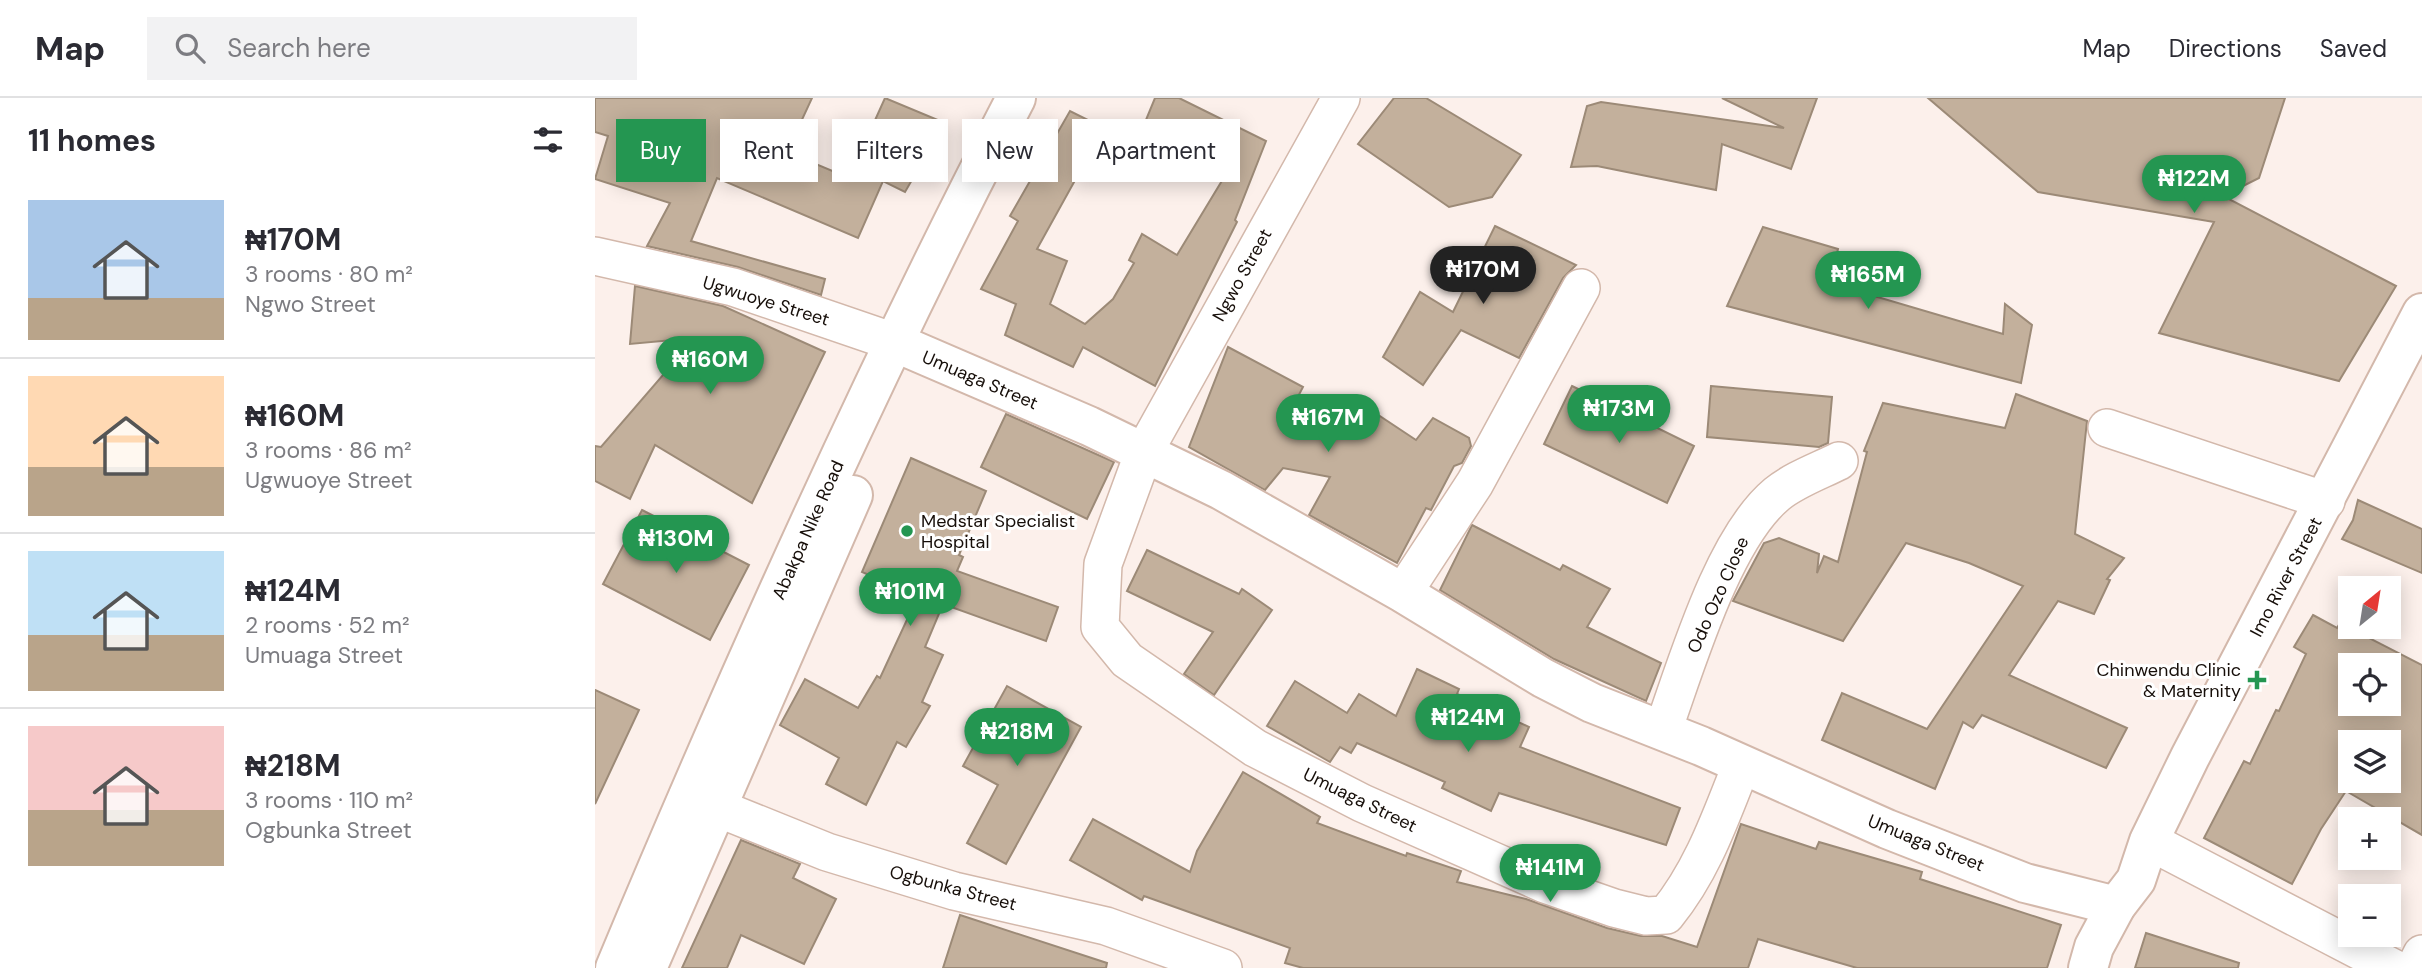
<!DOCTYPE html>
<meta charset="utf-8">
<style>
:root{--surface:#fff;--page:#f2f2f3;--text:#2b2b33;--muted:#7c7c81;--line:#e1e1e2;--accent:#249651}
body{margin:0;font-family:"DM Sans",sans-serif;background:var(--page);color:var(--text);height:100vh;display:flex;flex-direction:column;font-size:26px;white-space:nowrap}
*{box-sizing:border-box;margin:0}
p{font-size:23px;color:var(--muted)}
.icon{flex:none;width:38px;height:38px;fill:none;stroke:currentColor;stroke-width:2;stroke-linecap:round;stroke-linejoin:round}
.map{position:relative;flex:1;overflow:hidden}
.sheet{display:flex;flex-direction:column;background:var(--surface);width:595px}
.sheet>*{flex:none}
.guide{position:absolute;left:21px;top:21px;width:665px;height:63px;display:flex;gap:14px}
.needle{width:46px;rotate:30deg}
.fabs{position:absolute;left:1743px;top:478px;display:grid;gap:14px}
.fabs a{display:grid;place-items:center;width:63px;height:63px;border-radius:0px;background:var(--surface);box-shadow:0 4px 18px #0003;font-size:35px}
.price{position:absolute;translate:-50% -60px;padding:0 16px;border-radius:24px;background:var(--accent);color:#fff;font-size:23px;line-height:46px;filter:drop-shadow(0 2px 4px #0008)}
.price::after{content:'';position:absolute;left:50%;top:42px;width:21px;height:16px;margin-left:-10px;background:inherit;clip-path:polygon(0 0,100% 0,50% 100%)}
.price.current{background:#222;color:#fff}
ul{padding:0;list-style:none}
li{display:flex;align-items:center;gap:21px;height:175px;padding:0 28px}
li+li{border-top:2px solid var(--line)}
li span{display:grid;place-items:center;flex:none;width:196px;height:140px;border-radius:0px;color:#555}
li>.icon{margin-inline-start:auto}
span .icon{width:84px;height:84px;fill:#fffc;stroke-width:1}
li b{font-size:30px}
h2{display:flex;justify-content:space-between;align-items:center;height:84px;padding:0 28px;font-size:30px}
.chip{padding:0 24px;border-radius:0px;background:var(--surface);box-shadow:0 4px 18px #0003;font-size:24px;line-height:63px}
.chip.current{background:var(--accent);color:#fff}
header{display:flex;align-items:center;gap:42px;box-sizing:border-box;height:98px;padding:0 35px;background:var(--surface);border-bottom:2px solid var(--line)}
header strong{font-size:33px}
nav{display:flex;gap:38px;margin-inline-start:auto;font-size:24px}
.search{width:490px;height:63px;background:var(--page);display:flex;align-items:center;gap:18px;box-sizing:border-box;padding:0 24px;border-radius:0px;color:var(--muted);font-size:26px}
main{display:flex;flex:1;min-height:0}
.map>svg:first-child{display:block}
.building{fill:#c3b09c;stroke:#9c8a77;stroke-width:2;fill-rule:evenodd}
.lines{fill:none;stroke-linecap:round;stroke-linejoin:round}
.minor-casing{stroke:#d3b8ab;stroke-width:40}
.tertiary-casing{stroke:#d3b8ab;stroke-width:42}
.primary-casing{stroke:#d3b8ab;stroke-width:42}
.minor{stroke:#fff;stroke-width:37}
.tertiary{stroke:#fff;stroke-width:38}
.primary{stroke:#fff;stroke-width:38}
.poi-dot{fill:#249651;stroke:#fff;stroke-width:2.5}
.labels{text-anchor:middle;stroke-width:6;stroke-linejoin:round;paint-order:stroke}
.street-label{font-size:18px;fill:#160e09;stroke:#fff}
.poi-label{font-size:18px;fill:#160e09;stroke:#fff;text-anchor:start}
</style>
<header>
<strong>Map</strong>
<div class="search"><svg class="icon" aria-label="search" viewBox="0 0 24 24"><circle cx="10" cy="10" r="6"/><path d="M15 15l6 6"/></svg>Search here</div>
<nav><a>Map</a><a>Directions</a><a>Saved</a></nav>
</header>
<main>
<section class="sheet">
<h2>11 homes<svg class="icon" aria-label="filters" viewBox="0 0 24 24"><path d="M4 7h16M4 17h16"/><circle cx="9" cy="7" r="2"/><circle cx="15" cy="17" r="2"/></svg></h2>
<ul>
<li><span style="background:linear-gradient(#a9c7e8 70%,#b9a48a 0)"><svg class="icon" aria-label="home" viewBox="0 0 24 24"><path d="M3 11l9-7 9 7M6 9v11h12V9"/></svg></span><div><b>₦170M</b><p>3 rooms · 80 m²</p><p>Ngwo Street</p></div></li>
<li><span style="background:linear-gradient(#ffd9b3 65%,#b9a48a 0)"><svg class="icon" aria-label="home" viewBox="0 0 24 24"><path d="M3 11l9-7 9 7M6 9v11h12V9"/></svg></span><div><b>₦160M</b><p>3 rooms · 86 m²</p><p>Ugwuoye Street</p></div></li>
<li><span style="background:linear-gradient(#bfe0f5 60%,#b9a48a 0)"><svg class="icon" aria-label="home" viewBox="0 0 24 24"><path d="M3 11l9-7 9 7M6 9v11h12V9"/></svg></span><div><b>₦124M</b><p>2 rooms · 52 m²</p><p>Umuaga Street</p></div></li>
<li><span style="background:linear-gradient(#f6c9c9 60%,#b9a48a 0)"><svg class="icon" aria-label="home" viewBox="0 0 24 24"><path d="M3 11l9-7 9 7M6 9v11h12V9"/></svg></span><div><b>₦218M</b><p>3 rooms · 110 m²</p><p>Ogbunka Street</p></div></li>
</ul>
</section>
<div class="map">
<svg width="1827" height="870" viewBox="0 0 1827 870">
<rect width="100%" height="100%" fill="#fcf0eb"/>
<g class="building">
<polygon points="0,0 217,0 192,54 254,80 290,0 350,25 310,94 288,83 263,140 122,80 96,143 230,181 226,197 143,169 52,148 75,105 0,81 13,38 0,34"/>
<polygon points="560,0 584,0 671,43 640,122 642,124 560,288 488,249 478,269 410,237 421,206 386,191 423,123 415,118 475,13 509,30 442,151 472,163 455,206 490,226 518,201 539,165 534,162 547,136 582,157 628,81 548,29"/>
<polygon points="799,0 831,0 926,57 897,99 854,109 763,46"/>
<polygon points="1127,0 1222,0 1196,71 1127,46 1121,92 1002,68 976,69 992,8 1006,4 1189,30"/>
<polygon points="1333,0 1690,0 1664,80 1628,98 1801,188 1744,283 1564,235 1619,124 1443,94"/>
<polygon points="900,128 981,167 968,180 924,260 866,232 828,287 788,259 825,194 858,214"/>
<polygon points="1168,129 1243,151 1235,185 1408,236 1410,206 1437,227 1426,285 1132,208"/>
<polygon points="40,188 128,208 230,254 157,405 60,347 35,401 0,383 0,348 6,349 100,240 35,246"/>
<polygon points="633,249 708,289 698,308 743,332 762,303 821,342 838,320 874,340 876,348 867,365 859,368 836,412 831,410 802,465 714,417 735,379 688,370 670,392 594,349"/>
<polygon points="977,288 1099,348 1072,405 949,346"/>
<polygon points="1116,288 1237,299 1233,345 1224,349 1112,339"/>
<polygon points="1421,296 1492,323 1480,436 1529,460 1512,481 1515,482 1499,516 1463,503 1414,577 1532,630 1511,670 1387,617 1378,630 1368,624 1340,691 1227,642 1247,595 1332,631 1428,488 1374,465 1311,445 1248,543 1138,503 1169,445 1184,440 1224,456 1222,475 1229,458 1243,464 1272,354 1269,353 1288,305 1410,330"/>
<polygon points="411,316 519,364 492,421 386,369"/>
<polygon points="316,360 391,393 364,457 368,459 362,473 463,509 451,543 348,506 330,549 348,557 327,604 335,608 311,649 302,644 271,707 231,686 244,660 185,627 210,581 263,610 282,578 285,580 323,498 267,474"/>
<polygon points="1763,402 1827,431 1827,475 1747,441 1758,422"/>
<polygon points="47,412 154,467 115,542 8,486"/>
<polygon points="877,427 965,472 968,467 1015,491 992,529 1066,565 1051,603 959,561 845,492"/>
<polygon points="552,452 644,496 647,491 677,512 619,597 589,576 618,534 532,493"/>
<path d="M1718,517L1742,530L1745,525L1827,567V737L1751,693L1726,731L1697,786L1609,740L1649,663L1655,666L1681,612L1684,613L1711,556L1699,549ZM1755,567H1794V606H1755ZM1755,644H1794V682H1755Z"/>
<polygon points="822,571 864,591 862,596 934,629 925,649 1085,710 1071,747 904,695 896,713 847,690 850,684 762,645 756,655 745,649 735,664 672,628 700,583 752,615 764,596 801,618"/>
<polygon points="412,588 486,629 411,766 372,745 403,687 368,668"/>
<polygon points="0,592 44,612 0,706"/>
<polygon points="648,674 725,719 722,725 811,758 812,755 866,773 862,784 931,801 1012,830 1046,838 1067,838 1102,849 1146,726 1221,751 1224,744 1327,774 1325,781 1466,827 1452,870 1262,870 1163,841 1153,870 708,870 690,865 695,850 549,798 547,802 475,762 498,721 595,774 602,753"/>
<polygon points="146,742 205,766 198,780 241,801 209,866 146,837 132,870 87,870"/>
<polygon points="365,817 512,865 511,870 348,870"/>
<polygon points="1551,835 1644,865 1643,870 1540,870"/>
</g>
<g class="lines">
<defs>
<g id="minor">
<path d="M746,0L549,354L508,466L505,529L532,562L660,650L767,705L950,786L1019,810L1051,818L1071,817C1107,773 1125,721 1146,668"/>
<polyline points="0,158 138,189 299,244"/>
<polyline points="1512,330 1731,403"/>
<polyline points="808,495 880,385 986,190"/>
<path d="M1068,632C1092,565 1128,441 1182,396C1199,382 1224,373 1244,363"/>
<polyline points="93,698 232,754 359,793 511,828 628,870"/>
<polyline points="1554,743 1798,870"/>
<polyline points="1820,870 1827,856"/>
</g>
<g id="tertiary">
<polyline points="299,244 494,328 626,392 808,495 948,580 997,605 1106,648 1292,731 1430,785 1521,808"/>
<polyline points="1493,870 1499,849 1521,808 1541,782 1554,743 1595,659 1827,215"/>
</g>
<g id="primary">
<path d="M20,870C143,576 274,283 421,0"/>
<polyline points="52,870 258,397"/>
</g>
</defs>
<use href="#minor" class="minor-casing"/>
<use href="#tertiary" class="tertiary-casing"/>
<use href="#primary" class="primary-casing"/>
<use href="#minor" class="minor"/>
<use href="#tertiary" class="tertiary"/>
<use href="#primary" class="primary"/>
</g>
<g class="poi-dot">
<circle cx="312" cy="433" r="7"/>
<path d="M1658.5 571.5h7v7h7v7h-7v7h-7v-7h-7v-7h7z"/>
</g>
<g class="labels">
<g class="street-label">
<text transform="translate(647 177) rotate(-61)" y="6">Ngwo Street</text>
<text transform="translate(171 203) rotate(17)" y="6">Ugwuoye Street</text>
<text transform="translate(385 282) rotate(23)" y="6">Umuaga Street</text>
<text transform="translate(213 432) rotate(-66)" y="6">Abakpa Nike Road</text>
<text transform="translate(1691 479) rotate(-62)" y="6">Imo River Street</text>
<text transform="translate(1123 497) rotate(-66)" y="6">Odo Ozo Close</text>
<text transform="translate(765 702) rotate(26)" y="6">Umuaga Street</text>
<text transform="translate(1331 745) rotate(22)" y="6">Umuaga Street</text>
<text transform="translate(358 790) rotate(15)" y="6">Ogbunka Street</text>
</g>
<g class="poi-label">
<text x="326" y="429">Medstar Specialist<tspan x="326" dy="21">Hospital</tspan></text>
<text x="1646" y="578" text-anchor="end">Chinwendu Clinic<tspan x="1646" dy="21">&amp; Maternity</tspan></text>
</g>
</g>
</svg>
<div class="fabs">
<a><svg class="needle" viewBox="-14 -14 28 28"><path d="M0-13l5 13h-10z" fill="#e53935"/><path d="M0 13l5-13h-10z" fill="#7c7c81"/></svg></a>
<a><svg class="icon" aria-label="locate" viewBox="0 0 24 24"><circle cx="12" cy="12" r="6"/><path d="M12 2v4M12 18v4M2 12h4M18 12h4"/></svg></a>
<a><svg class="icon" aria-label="layers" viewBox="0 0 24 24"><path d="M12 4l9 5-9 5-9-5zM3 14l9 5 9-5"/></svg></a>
<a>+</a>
<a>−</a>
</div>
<b class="price" style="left:1599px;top:117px">₦122M</b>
<b class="price current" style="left:888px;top:208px">₦170M</b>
<b class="price" style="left:1273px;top:213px">₦165M</b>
<b class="price" style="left:115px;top:298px">₦160M</b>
<b class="price" style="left:1024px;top:347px">₦173M</b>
<b class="price" style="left:733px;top:356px">₦167M</b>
<b class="price" style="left:81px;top:477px">₦130M</b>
<b class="price" style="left:315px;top:530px">₦101M</b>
<b class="price" style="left:873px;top:656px">₦124M</b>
<b class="price" style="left:422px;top:670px">₦218M</b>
<b class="price" style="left:955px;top:806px">₦141M</b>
<div class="guide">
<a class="chip current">Buy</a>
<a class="chip">Rent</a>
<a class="chip">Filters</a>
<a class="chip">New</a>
<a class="chip">Apartment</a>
</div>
</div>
</main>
